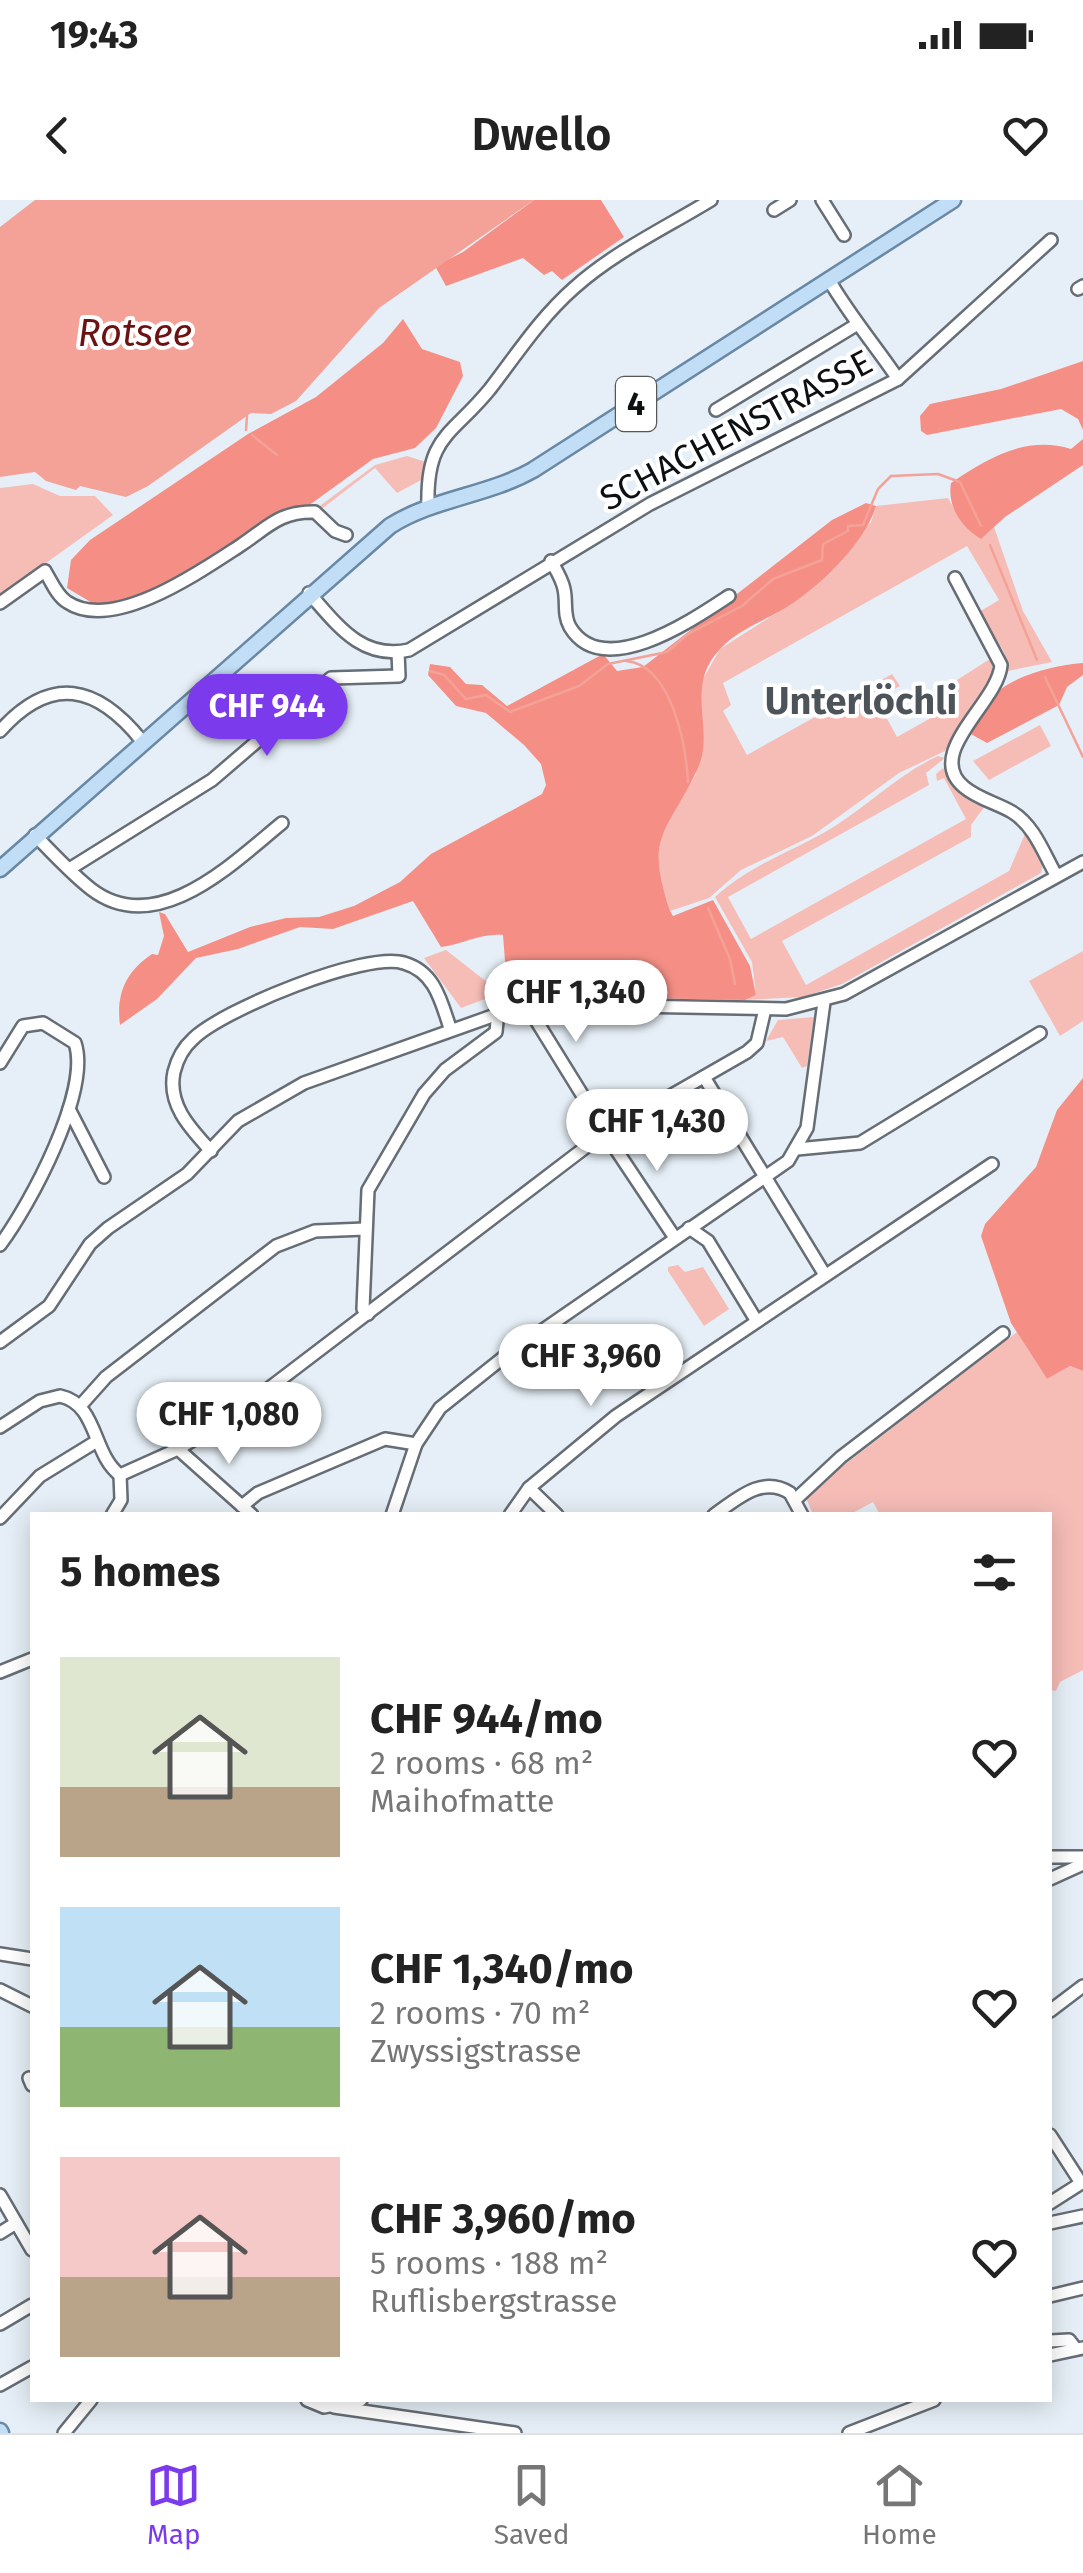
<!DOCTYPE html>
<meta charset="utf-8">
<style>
:root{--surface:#fff;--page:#f2f2f2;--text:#222;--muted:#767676;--line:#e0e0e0;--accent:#7c3aed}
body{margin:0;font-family:"Fira Sans",sans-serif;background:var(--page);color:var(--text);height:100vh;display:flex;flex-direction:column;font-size:38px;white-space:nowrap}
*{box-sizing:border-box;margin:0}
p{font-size:32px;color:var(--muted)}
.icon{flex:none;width:55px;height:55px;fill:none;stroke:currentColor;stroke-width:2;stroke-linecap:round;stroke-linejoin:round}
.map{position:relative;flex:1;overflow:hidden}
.sheet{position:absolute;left:30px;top:1312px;width:1022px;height:890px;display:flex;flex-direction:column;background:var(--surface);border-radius:0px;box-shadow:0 5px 25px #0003}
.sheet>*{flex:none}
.price{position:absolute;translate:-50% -85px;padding:0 22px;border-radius:35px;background:#fff;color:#222;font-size:32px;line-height:65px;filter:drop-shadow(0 2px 5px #0008)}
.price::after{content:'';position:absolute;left:50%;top:60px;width:30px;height:22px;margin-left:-15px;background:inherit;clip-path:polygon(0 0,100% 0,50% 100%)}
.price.selected{background:var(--accent);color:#fff}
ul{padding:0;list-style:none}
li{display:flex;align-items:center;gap:30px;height:250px;padding:0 30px}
li span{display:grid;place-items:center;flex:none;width:280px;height:200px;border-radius:0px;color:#555}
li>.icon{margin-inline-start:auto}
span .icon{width:120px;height:120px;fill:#fffc;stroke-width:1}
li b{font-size:42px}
h2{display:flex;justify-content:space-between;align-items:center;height:120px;padding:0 30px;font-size:42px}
.status{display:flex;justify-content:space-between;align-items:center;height:70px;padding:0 50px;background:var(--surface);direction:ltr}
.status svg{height:28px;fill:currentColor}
header{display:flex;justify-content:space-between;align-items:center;height:130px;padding:0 30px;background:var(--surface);font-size:45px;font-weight:600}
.tab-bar{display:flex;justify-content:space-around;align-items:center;height:140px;border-top:2px solid var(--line);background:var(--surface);font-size:28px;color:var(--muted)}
.tab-bar a{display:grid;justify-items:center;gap:5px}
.tab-bar .selected{color:var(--accent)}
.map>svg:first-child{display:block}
.green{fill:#f6bdb7}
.forest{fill:#f58f85}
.water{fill:#f4a198}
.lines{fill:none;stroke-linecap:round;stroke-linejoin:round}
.stream{stroke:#f4a198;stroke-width:2.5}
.minor-casing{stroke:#666d74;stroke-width:16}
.major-casing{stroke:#6988a4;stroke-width:19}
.minor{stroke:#fff;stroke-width:11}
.major{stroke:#c2def7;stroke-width:14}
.labels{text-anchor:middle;stroke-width:8;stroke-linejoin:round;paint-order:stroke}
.shield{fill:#fff;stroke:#56585a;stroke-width:2.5}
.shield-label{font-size:32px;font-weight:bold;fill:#0d1013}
.street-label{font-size:35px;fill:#0d1013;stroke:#fff}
.water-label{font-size:38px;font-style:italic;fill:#6d1213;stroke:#fff}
.neighbourhood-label{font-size:38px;font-weight:bold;fill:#4c545a;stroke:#fff}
</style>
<div class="status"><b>19:43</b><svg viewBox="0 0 49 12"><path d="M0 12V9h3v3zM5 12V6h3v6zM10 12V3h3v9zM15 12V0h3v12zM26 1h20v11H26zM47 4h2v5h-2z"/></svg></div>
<header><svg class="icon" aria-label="back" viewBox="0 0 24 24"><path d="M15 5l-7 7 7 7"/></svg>Dwello<svg class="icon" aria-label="heart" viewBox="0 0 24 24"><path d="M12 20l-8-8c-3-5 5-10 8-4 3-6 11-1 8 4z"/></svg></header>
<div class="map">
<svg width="1083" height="2233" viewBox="0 0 1083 2233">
<rect width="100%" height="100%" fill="#e6eff7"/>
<g class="green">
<polygon points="407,256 426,262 421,280 397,293 375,268 319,311 317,308 375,265"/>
<polygon points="33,284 60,296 95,296 113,315 0,396 0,288"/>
<polygon points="948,298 962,322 981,338 994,327 1023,411 1052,462 1008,471 1004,452 979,412 999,400 967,346 723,483 731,505 723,511 747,555 892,474 900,486 883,495 885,500 879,504 897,537 954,505 951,489 958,485 957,480 993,457 991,485 945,551 899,573 812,636 741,670 709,698 670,711 657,672 661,630 696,574 699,486 720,449 794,402 871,322 876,306"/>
<polygon points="1040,525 1051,546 989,580 973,561"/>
<path d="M938,556L945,558L926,573L929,585L728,697L751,739L966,619L944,578L937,581L936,574L943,568L959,591L985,606L971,625V637L782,741L806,785L1009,671L1025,634L1043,665L1041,673L842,784L803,797L745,800L756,795L752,762L715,697C753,662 792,653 835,626C871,603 899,574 938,556Z"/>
<polygon points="446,750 501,793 461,808 424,758"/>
<polygon points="1083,751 1083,821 1060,836 1029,781"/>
<polygon points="814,817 807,866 802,868 783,837 766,841 778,820"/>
<polygon points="678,1065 685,1072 703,1067 729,1109 704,1126 668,1071 668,1067"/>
<polygon points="1017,1132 1047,1179 1070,1166 1083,1171 1083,1470 1060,1482 1056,1491 1050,1490 1050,1315 880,1315 873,1302 849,1315 813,1315 805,1295"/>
</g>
<g class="forest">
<polygon points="534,0 601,0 624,37 562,80 552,71 544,75 523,58 446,86 435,66 463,52"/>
<polygon points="403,119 422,149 460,162 463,176 436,228 415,248 373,259 308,306 287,308 272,315 240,342 161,388 118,406 99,407 67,388 71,360 90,340 248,234 316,197 383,143"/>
<polygon points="1083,161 1083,230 1078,219 1061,209 927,235 921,231 920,216 930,204 1001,189"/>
<path d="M1083,239V265L1005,317L981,339C961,327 947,306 951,283C988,258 1026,235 1071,249Z"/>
<path d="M866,303L876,306C865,342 824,382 793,403C770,419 741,427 721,448C682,488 717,529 697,570C667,634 644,634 670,711L673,716L713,700L750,766L756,795L745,800L520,796L505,761L503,735C480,733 464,744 441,747L413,701L333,729L300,727L238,749L196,758L157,799L120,825C116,795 125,772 152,754L158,755L164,736L159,712L165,714L188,752L250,727L286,718L319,717L354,706L400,682L431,654L542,594L546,585L541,564L524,545L486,513L456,506L428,475L430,464L450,467L466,484L482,485L507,506L603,454L617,471L643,467L832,320Z"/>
<path d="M1083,463V475L1067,487L1059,505L987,543L969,533C982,484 1038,467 1083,463Z"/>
<polygon points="1083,878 1083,1171 1070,1166 1047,1179 1011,1123 981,1036 985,1024 1036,967 1057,910"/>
</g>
<polygon class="water" points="35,0 534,0 379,108 296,201 271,214 251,213 148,286 126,297 80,286 76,290 46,281 35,272 0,277 0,27"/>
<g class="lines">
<g class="stream">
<polyline points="246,230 247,216"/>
<polyline points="252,235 277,255"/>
<polyline points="990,345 1037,460"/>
<path d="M626,461C672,465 686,546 688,582"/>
<polyline points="430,471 444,475 466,499 486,495 510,512 579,486 608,464 667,452 688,434 742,406 773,379 822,360 823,344 848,331 848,326 863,325 878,289 891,276 938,274 960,282 981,326"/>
<polyline points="1045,477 1083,557"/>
<polyline points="708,708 730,759 735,784"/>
</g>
<defs>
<g id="minor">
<polyline points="822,0 844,35"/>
<polyline points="774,10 790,0"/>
<path d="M829,80C850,116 875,145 898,179"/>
<polyline points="1078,89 1083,86"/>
<polyline points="716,210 856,125"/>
<path d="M428,306C426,235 452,236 490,189C517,154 540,118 574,88C614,52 665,28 711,0"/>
<path d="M551,361C556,370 562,379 564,389C567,402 563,415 570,427C603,482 694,419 729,396"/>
<path d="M955,378L1001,465C998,503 923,553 964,587C978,599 997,603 1012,612C1034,625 1044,654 1056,675"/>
<path d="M309,393C338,426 362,460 409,450L650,304L898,179L1051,40"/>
<path d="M0,403L45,371C51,381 57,396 67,402C113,433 201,371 241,345C268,327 280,311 315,312L335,331L346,335"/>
<path d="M0,531C51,474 97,485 142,541"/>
<path d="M35,635C52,653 72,674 91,689C157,740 234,662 282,623"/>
<polyline points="71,668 212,580 331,478 399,476 398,452"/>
<polyline points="526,804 586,901"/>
<path d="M0,863L23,826L43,823L75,843C91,891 30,1005 0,1045"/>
<polyline points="704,877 825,1075"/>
<polyline points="69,909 104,977"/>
<polyline points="605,933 675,1038"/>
<polyline points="797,949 860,943 1040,833"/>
<path d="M211,951C191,929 167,905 174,872C177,860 184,847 193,839C222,810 366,751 404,763C435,772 441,801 450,828"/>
<polyline points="689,1028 708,1041 756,1120"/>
<polyline points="368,1114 363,1109 368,990 424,894 445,870 496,832 498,811"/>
<polyline points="0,1142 49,1106 90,1044 108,1028 187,974 238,921 304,883 526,804 786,809 844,794 1083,662"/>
<polyline points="81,1205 106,1177 276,1046 315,1031 365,1029"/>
<path d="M0,1227L40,1201L60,1196C98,1204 92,1254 120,1275L178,1249L230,1218L599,937L747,852L757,843L765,809"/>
<polyline points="178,1249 252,1315"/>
<polyline points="529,1288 557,1315"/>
<polyline points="796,1299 841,1257 1003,1133"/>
<polyline points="242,1306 258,1293 385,1239 416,1244"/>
<polyline points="112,1315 121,1300 120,1275"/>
<polyline points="392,1315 416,1244 440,1208 504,1157 788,961 807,928 824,802"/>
<polyline points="510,1315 529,1288 616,1216 992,964"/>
<path d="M714,1315C737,1299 762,1275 790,1293L802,1315"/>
<polyline points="0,1318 40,1276 97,1241"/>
<polyline points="0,1472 32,1459"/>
<polyline points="1050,1657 1083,1657"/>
<polyline points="1050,1679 1083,1664"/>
<polyline points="0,1754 32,1759"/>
<polyline points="0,1790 32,1806"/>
<polyline points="1050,1811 1083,1786"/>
<polyline points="29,1878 32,1885"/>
<polyline points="1050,1935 1081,1983"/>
<polyline points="0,1995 32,2050"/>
<polyline points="1050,2003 1083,1982"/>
<polyline points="1050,2023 1083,2016"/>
<polyline points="0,2033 16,2023"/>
<polyline points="1050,2096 1083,2088"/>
<polyline points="0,2124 32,2105"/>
<polyline points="1050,2141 1069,2140 1076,2149"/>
<polyline points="1050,2155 1083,2148"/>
<polyline points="0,2185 32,2167"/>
<polyline points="307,2200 324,2207 361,2200"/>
<polyline points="334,2207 515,2233"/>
<polyline points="64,2233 91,2200"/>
<polyline points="849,2233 934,2200"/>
</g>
<g id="major">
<path d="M0,669L390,326C434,298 487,296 533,270L953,0"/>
<polyline points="0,2231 1,2233"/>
</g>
</defs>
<use href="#minor" class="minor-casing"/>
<use href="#major" class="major-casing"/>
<use href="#minor" class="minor"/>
<use href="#major" class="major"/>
</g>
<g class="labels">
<rect class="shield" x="616" y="177" width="40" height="54" rx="8"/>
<g class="shield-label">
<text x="636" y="215">4</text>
</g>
<g class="street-label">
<text transform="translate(736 230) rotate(-28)" y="12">SCHACHENSTRASSE</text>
</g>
<g class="water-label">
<text x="135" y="146">Rotsee</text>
</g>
<g class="neighbourhood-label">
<text x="861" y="514">Unterlöchli</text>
</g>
</g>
</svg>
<b class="price selected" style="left:267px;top:559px">CHF 944</b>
<b class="price" style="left:576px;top:845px">CHF 1,340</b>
<b class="price" style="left:657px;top:974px">CHF 1,430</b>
<b class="price" style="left:591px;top:1209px">CHF 3,960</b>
<b class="price" style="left:229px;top:1267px">CHF 1,080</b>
<section class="sheet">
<h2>5 homes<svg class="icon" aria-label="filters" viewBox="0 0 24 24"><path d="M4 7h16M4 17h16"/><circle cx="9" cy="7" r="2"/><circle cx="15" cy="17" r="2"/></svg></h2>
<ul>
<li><span style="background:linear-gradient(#dfe7d0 65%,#b9a48a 0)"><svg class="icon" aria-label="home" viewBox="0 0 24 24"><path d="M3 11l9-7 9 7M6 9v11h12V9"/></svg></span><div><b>CHF 944/mo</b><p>2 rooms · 68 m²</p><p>Maihofmatte</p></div><svg class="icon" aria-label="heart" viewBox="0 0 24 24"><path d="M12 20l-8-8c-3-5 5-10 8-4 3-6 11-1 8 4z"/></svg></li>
<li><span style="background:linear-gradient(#bfe0f5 60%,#8fb573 0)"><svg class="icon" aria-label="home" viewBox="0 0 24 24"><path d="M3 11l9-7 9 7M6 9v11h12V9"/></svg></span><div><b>CHF 1,340/mo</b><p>2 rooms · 70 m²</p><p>Zwyssigstrasse</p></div><svg class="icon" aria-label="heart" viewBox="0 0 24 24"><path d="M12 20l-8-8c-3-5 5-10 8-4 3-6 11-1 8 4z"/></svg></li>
<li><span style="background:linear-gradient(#f6c9c9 60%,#b9a48a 0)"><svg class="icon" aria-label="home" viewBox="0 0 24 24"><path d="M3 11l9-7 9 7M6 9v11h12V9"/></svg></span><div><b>CHF 3,960/mo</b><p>5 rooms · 188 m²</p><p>Ruflisbergstrasse</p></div><svg class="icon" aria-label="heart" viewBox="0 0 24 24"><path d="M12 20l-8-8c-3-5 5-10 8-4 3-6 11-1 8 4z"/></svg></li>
</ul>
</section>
</div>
<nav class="tab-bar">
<a class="selected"><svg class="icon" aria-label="map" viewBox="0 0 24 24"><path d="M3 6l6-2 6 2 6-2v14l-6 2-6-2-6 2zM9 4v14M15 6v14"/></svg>Map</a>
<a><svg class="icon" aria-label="saved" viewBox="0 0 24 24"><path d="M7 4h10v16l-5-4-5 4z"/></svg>Saved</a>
<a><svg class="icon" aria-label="home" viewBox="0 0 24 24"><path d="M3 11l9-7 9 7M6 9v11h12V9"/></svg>Home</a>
</nav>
